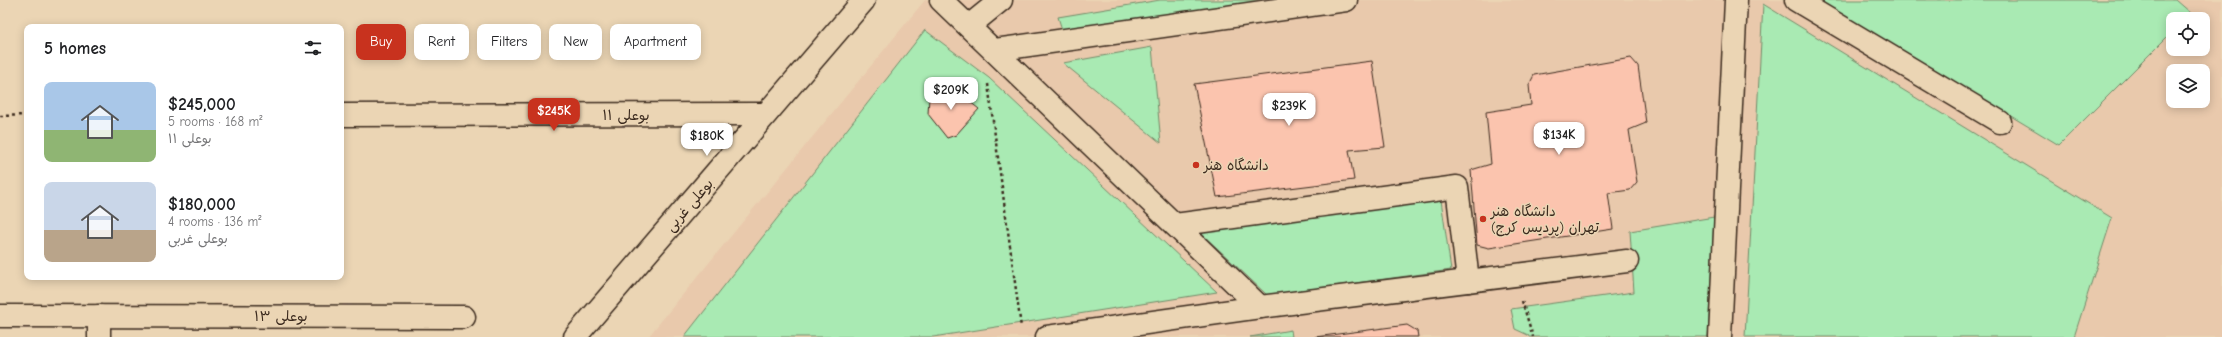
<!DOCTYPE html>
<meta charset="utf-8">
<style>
:root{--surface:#fff;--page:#f2f2f2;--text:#202124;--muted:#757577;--accent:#c8321e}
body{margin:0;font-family:"Comic Neue","Playpen Sans Arabic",sans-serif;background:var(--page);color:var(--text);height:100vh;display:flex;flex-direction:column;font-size:15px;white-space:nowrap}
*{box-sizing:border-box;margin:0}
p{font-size:13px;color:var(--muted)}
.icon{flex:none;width:22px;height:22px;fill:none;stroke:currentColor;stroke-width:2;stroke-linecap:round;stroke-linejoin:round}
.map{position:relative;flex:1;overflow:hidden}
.details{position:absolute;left:24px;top:24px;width:320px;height:256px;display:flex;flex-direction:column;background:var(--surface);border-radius:8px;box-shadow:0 2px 10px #0003}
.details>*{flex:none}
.banner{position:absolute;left:356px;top:24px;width:380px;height:36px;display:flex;gap:8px}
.tools{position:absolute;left:2166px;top:12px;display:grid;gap:8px}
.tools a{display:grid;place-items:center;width:44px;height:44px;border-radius:8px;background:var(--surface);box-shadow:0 2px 10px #0003;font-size:20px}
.price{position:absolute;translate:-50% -34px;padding:0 9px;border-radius:8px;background:#fff;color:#222;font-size:13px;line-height:26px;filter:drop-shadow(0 1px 2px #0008)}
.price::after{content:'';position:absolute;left:50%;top:24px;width:12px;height:9px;margin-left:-6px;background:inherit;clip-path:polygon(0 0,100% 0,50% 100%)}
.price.selected{background:var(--accent);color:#fff}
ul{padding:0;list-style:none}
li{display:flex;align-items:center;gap:12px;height:100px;padding:0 20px}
li span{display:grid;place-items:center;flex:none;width:112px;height:80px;border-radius:8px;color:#555}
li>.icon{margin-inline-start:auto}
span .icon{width:48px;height:48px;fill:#fffc;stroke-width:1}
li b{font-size:17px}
h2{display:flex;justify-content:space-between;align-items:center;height:48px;padding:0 20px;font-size:17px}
.pill{padding:0 14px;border-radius:8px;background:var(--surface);box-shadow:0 2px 10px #0003;font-size:14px;line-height:36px}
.pill.selected{background:var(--accent);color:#fff}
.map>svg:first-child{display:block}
.built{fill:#e9c9ac;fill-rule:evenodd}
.green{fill:#a9eab3;stroke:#728a68}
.building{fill:#fbc4ae;stroke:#3b2a1e}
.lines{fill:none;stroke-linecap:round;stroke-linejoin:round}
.minor-casing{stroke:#3b2a1e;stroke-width:25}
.path{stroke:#3b2a1e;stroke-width:2.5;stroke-dasharray:3 3;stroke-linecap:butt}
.minor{stroke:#ebd5b4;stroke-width:22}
.poi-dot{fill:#c8321e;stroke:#ebd5b4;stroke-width:1.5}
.labels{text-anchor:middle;stroke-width:3;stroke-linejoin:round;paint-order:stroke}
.street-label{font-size:14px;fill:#3b2a1e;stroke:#ebd5b4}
.poi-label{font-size:14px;fill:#3b2a1e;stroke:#ebd5b4;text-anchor:start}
</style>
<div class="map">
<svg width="2222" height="337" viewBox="0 0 2222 337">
<rect width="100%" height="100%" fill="#ebd5b4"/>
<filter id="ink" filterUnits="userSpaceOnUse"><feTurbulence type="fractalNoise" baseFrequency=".025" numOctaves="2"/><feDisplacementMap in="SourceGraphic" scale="8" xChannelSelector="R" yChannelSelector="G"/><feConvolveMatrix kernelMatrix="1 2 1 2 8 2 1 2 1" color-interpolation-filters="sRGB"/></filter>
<g filter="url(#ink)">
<path class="built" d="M925,0H2222V337H648ZM2173,19H2203V49H2173ZM2173,71H2203V101H2173Z"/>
<g class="green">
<polygon points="1160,0 1285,0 1063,33 1058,17"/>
<polygon points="1818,0 2176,0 2191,13 2184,19 2173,19 2173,31 2059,145"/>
<polygon points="1763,4 2112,218 2074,337 1745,337"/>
<polygon points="925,30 989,78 1217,292 933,337 684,337"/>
<polygon points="1152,47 1161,143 1063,63"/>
<polygon points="1441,200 1451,270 1267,295 1200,232"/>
<polygon points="1714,217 1708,337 1529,337 1528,335 1515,329 1511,309 1634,292 1630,231"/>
<polygon points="1291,330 1292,337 1250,337"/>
</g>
<g class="building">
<polygon points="1631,58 1638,66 1646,123 1629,130 1637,182 1630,190 1608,193 1613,229 1489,248 1477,245 1471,170 1491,164 1486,112 1531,105 1529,85 1534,75"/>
<polygon points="1372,61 1385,147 1349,150 1354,180 1217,197 1194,84"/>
<polygon points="950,86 979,109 956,135 947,138 928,114 929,97"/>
<polygon points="1407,325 1417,331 1418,337 1315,337"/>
</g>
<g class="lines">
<defs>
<g id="minor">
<polyline points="941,0 1260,307"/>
<polyline points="1796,0 2000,122"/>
<polyline points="969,26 1001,0"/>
<polyline points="995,50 1346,0"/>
<polyline points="341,115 766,114"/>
<polyline points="1175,225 1457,187 1468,281"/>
<polyline points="0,316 464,317"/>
<polyline points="99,316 99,337"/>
<polyline points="575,337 864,0"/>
<polyline points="1047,337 1260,307 1627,261"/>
<polyline points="1720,337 1736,0"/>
</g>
</defs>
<use href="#minor" class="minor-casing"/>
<g class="path">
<polyline points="988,84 1021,327"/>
<polyline points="0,116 27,115"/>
<polyline points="1522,301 1533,337"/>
</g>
<use href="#minor" class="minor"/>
</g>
</g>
<g class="poi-dot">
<circle cx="1196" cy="165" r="4"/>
<circle cx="1483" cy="219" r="4"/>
</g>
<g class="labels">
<g class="street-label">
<text x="626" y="120">بوعلی ۱۱</text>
<text transform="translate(689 205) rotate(-49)" y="5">بوعلی غربی</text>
<text x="281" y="321">بوعلی ۱۳</text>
</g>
<g class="poi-label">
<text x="1204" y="170">دانشگاه هنر</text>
<text x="1491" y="216">دانشگاه هنر<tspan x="1491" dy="16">تهران (پردیس کرج)</tspan></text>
</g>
</g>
</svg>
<div class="tools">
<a><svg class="icon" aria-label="locate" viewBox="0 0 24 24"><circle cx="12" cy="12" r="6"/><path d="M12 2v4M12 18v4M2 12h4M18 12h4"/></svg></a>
<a><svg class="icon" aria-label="layers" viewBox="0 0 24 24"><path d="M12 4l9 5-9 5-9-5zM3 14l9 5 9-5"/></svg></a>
</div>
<b class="price" style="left:951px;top:111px">$209K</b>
<b class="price" style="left:1289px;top:127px">$239K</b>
<b class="price selected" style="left:554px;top:132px">$245K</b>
<b class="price" style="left:1559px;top:156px">$134K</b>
<b class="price" style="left:707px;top:157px">$180K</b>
<div class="banner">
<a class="pill selected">Buy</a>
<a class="pill">Rent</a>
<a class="pill">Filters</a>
<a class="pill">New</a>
<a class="pill">Apartment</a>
</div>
<section class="details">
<h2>5 homes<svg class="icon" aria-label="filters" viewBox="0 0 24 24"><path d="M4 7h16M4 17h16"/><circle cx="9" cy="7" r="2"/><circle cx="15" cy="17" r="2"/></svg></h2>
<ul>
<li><span style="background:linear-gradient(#a9c7e8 60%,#8fb573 0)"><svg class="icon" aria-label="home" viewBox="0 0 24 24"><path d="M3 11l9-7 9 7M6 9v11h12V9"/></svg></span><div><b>$245,000</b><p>5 rooms · 168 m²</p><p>بوعلی ۱۱</p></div></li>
<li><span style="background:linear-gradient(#c9d6e8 60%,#b9a48a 0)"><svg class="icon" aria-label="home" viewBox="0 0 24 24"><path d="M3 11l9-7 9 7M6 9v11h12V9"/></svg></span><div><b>$180,000</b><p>4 rooms · 136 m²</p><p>بوعلی غربی</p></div></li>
</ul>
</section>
</div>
